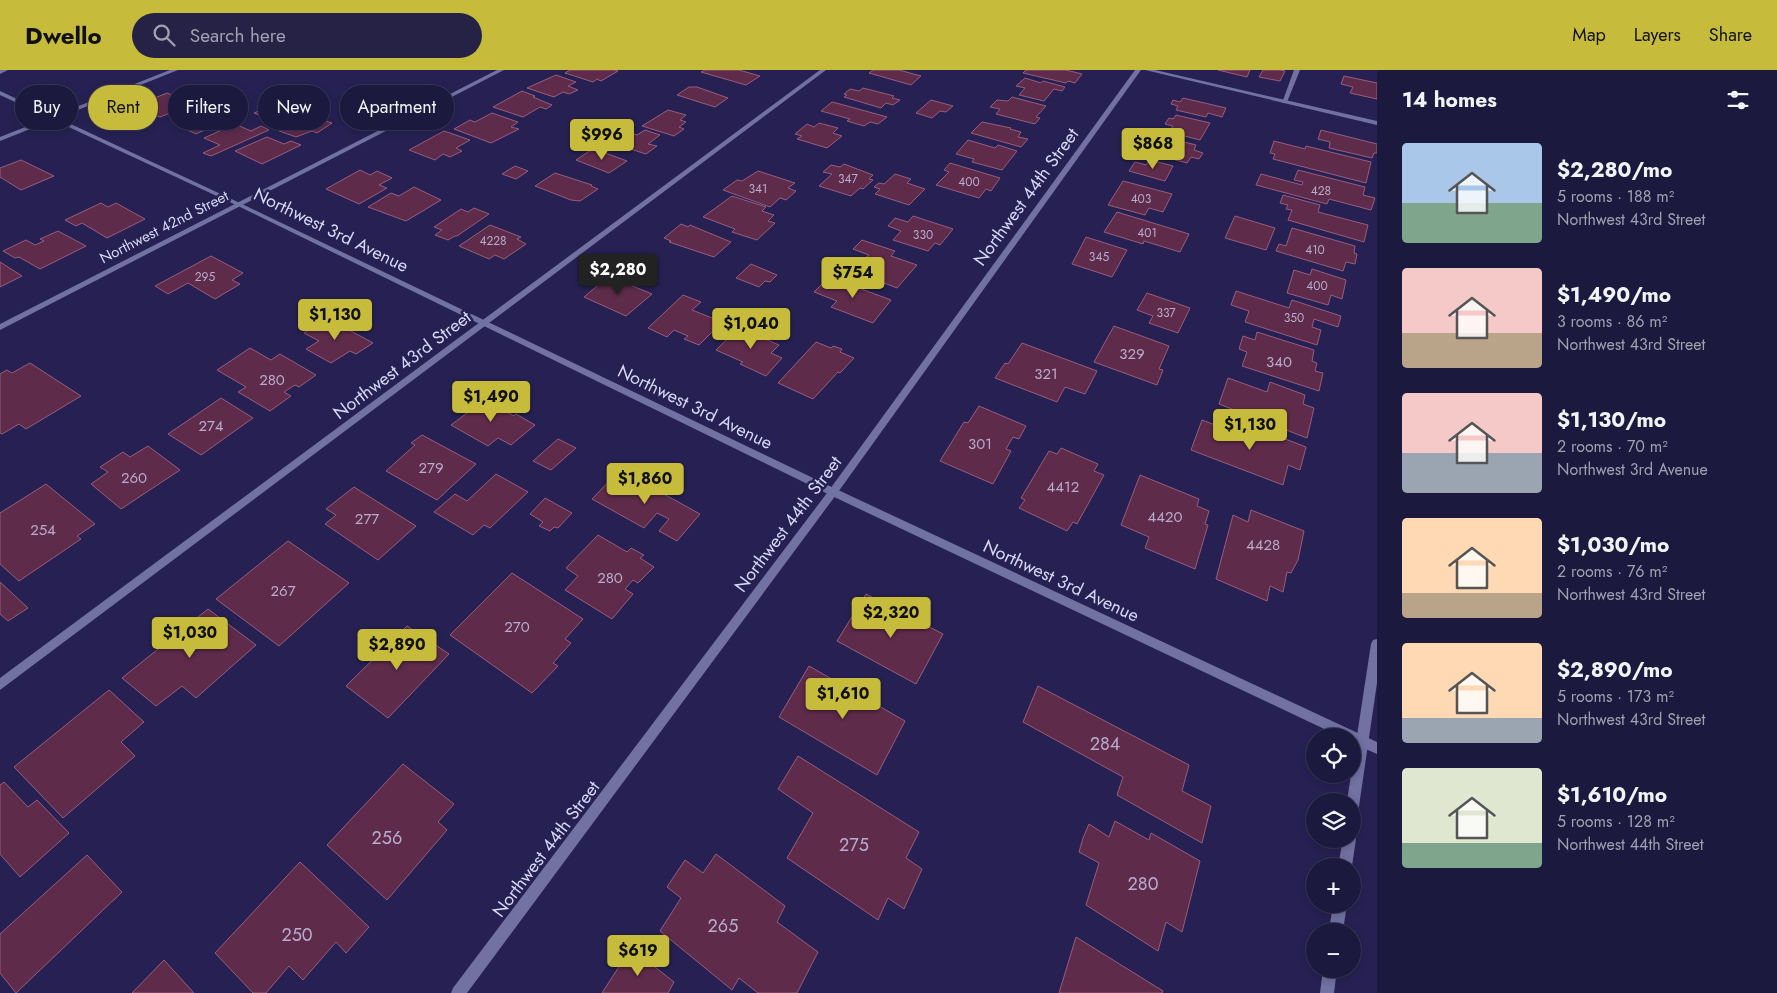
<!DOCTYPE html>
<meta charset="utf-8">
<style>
:root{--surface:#1c193e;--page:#252245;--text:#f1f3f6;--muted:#a0a0b0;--line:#3a3858;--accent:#c7bb3c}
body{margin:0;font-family:Jost,sans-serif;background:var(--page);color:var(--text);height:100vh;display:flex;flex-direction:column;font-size:19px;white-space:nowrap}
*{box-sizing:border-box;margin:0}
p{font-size:16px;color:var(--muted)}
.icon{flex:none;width:28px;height:28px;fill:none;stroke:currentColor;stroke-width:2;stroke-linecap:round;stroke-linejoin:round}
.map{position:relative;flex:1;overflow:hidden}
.drawer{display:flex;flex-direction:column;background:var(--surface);width:400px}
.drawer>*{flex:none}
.banner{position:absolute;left:15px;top:15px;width:475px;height:45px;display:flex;gap:10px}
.fabs{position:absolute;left:1306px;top:658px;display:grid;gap:10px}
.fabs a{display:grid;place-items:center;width:55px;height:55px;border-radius:50%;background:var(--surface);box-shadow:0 2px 8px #0003,0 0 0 1px var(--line);font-size:25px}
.price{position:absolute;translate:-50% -42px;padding:0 11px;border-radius:5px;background:var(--accent);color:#111;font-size:16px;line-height:32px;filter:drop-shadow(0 1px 2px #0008)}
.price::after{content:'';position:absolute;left:50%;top:30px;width:15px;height:11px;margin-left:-8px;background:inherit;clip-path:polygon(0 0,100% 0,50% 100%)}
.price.selected{background:#222;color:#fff}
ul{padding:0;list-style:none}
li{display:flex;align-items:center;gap:15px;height:125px;padding:0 25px}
li span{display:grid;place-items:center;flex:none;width:140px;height:100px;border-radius:5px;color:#555}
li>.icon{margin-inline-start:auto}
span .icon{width:60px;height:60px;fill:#fffc;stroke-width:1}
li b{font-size:21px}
h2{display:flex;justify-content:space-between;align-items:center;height:60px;padding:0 25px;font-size:21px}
.chip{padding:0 18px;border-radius:22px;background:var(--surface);box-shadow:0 2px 8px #0003,0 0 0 1px var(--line);font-size:18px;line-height:45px}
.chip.selected{background:var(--accent);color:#111}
header{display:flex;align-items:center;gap:30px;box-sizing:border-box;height:70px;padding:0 25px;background:var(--accent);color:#111}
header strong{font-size:24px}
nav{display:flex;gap:28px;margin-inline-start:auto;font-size:18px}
.search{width:350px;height:45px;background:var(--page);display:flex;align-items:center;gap:12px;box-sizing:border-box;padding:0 18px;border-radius:28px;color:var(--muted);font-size:19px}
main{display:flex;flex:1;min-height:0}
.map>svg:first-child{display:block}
.building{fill:#5f2b4b;stroke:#965d7f}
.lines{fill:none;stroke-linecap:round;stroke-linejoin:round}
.service{fill:#7171a2;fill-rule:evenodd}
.minor{fill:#7171a2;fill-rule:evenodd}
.tertiary{fill:#7171a2;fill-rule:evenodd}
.labels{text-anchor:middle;stroke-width:5;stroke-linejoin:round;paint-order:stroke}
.far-number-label{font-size:12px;fill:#b8accc}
.far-street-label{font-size:15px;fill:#d6d7f7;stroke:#262152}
.number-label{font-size:15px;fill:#b8accc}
.street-label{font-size:18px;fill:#d6d7f7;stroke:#262152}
.near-number-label{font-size:18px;fill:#b8accc}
</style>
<header>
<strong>Dwello</strong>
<div class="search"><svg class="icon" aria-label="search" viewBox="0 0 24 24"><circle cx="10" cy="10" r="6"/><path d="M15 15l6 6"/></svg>Search here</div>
<nav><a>Map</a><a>Layers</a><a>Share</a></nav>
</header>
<main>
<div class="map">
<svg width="1377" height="923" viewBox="0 0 1377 923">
<rect width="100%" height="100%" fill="#262152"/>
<g class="building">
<polygon points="570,0 614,0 618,1 601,11 597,9 593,12 565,3"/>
<polygon points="705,0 739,0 760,6 746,15 701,2"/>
<polygon points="873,0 899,0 921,6 911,15 869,3"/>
<polygon points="1026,0 1066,0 1082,4 1075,13 1068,11 1066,13 1023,3"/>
<polygon points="1218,0 1250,0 1247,7"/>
<polygon points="1263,0 1280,0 1285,1 1280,11 1259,7"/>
<polygon points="556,5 576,12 568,16 578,20 569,24 563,22 554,27 527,18"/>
<polygon points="1344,6 1377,13 1377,29 1350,23 1353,17 1341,14"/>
<polygon points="1025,8 1041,13 1043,11 1065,17 1062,21 1054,19 1044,31 1019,25 1025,18 1016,16"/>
<polygon points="689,17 697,17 728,28 715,37 677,25"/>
<polygon points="863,18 894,26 892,28 900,30 893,35 886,33 881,38 844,27 847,25 844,24 850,19 859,21"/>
<polygon points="522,21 535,26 533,27 552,35 546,39 540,37 523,47 493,37"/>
<polygon points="167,23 180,28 184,26 190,29 171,37 178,40 160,47 144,41 151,37 142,33"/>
<polygon points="1012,27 1046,36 1036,47 1040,48 1035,54 996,44 1000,39 990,37 997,30 1008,31"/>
<polygon points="1183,28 1226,38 1222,47 1208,43 1206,47 1176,40 1178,36 1171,34 1173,30 1180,32"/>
<polygon points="931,30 953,36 946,42 940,41 932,48 916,43"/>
<polygon points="832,32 840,34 887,47 878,54 870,52 864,56 847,51 850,49 821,41"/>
<polygon points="277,33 297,40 274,51 254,43"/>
<polygon points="205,39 223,46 218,49 224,51 196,64 181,57 188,54 179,50"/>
<polygon points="668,40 686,45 680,50 686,52 679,57 684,59 674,66 642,56"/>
<polygon points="492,43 518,52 511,57 519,59 491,73 454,59 470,50 475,52"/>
<polygon points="1176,45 1210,53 1200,70 1169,62 1173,56 1165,54 1169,48 1173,49"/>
<polygon points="316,48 332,53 317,63 312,61 296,67 279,61 303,49 309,51"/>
<polygon points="982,52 1011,58 1010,59 1021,62 1018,67 1028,69 1021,77 971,63"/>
<polygon points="819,53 838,58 833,63 842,66 827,78 797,69 802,66 795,64 807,54 814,57"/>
<polygon points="235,54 251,61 261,56 269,60 211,86 203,83 220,75 204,68"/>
<polygon points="606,54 637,65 645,60 660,65 648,74 657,76 646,84 587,65"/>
<polygon points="1321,60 1377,74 1377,83 1374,83 1372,88 1329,78 1330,72 1318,69"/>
<polygon points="444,61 470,70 456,78 462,81 450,87 443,84 435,90 409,80"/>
<polygon points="1161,66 1196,75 1194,80 1203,83 1199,89 1191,87 1187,93 1149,83"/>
<polygon points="267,67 284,74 291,71 301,75 262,94 235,81"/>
<polygon points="968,70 995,78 998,75 1017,81 1002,100 972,92 974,89 956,84"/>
<polygon points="1274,71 1305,79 1306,76 1371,92 1366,113 1273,89 1275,84 1270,83"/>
<polygon points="591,80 600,81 627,91 609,103 576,90"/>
<polygon points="21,90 54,106 21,120 0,107 0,98"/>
<polygon points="1150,90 1173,96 1165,111 1129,101 1135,92 1146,95"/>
<polygon points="950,93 1000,108 991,121 986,119 979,128 936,115 949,102 944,100"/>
<polygon points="844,94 873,105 869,109 873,110 863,119 860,118 851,126 819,116 832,104 823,102 831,95 840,97"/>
<polygon points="515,96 528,101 516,109 502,104"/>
<polygon points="360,100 370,105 377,101 392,108 379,115 387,118 359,134 326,119"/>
<polygon points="1298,100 1365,117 1363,125 1375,128 1371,140 1329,129 1327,134 1256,115 1261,104 1302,115 1303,112 1294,110"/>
<polygon points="758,101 795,113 788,118 796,121 786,130 780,128 770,137 723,120 737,110 742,111"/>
<polygon points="555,103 592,115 591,116 598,119 580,131 571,130 535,116"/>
<polygon points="895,104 911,109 907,113 925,119 909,135 875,124 880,119 874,117 879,113 884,114"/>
<polygon points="1123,111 1172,124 1163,142 1149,138 1145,145 1108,135"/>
<polygon points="414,117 441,130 406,151 368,137 391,123 399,126"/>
<polygon points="1283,125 1320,135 1318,142 1368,155 1364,172 1288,150 1292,140 1286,139 1288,135 1280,133"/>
<polygon points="732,126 766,137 762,141 774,145 768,151 775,153 757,170 732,162 735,159 703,147"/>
<polygon points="101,133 108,137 116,133 145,149 107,168 82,153 76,156 65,150"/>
<polygon points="474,138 489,144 457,166 455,166 448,170 435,165 442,160 434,157 461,139 468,142"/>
<polygon points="1117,142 1189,164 1180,182 1144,171 1143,174 1104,162"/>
<polygon points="913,146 953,159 940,175 935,173 928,181 893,170 901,161 888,156 895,148 908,152"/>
<polygon points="1235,146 1275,158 1266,180 1225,168"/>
<polygon points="681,154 688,157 690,155 731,172 714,187 669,172 671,171 664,168"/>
<polygon points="490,155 521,167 517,169 526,174 504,189 495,185 489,189 459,176"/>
<polygon points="1292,158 1355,176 1354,183 1357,184 1355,194 1346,192 1343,201 1276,181 1279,174 1286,176"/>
<polygon points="58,161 86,176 40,199 19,187 15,188 3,181 26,170 35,175 44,171 40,169"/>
<polygon points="1086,167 1127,180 1112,207 1072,194"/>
<polygon points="862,170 895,181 891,186 917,195 897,218 858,203 868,193 862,191 869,185 853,179"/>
<polygon points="211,186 243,203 232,210 240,214 215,229 188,213 168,224 155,216"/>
<polygon points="0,192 22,206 0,217"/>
<polygon points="751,194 777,205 770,212 765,211 759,217 736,208"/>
<polygon points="1312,199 1346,210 1342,229 1331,225 1328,235 1287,223 1294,200 1310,205"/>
<polygon points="831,205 858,215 856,217 891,230 873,253 831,237 837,231 814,222"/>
<polygon points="609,206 630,215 652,224 626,246 584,227"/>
<polygon points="1236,221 1289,238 1292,230 1341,246 1338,257 1314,249 1312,257 1321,260 1317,275 1245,252 1249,241 1231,235"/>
<polygon points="1147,223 1190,238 1178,263 1149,253 1153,246 1137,240"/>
<polygon points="683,225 701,232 692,240 722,252 699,275 684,269 688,266 674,260 667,267 648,258"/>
<polygon points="327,248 373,273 356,284 350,281 331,293 306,279 319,271 304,263"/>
<polygon points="744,253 758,259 753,264 779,275 771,283 782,288 766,306 740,294 743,292 716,280"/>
<polygon points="1114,256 1169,276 1159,299 1163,300 1157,315 1094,292"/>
<polygon points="1257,262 1314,280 1312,291 1317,293 1315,301 1323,303 1319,321 1242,296 1247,282 1239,279 1243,266 1255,270"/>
<polygon points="816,272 831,278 833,276 842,279 840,282 854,288 840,303 838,302 813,329 778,313"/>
<polygon points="1022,273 1097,301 1085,324 1065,317 1057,332 995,308 1005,293 1008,294"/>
<polygon points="250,278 271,290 280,284 316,305 299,317 295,315 284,322 291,326 270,341 238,322 246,317 217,300"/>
<polygon points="30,293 81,326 26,359 19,354 2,364 0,363 0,304 7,300 12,303"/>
<polygon points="1228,308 1267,322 1270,312 1305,325 1303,334 1314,338 1307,368 1219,334"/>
<polygon points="476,325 514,346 516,344 535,355 511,375 498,368 488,376 451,355 467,343 458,338"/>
<polygon points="221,328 253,348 201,385 168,364"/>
<polygon points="979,336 1026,356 1019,369 1013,367 1006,379 1011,381 993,414 940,391 964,352 968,353"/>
<polygon points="1202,350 1250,368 1254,357 1306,377 1300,400 1288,395 1283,415 1191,380"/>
<polygon points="422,365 476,394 437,430 386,401 415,375 411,373"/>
<polygon points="558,369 576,378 551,400 533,391"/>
<polygon points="148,376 180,400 121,439 91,414 108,402 100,397 123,382 130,387"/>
<polygon points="1061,378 1098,394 1094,401 1104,405 1077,454 1073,452 1067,461 1019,438 1025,430 1021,428 1049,381 1057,384"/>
<polygon points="620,400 700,444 677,471 659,461 669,449 657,443 644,458 592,429"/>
<polygon points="496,404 528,422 490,458 484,455 473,465 434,442 455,424 467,431"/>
<polygon points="1140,405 1199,429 1197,436 1209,441 1205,454 1208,455 1195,499 1145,478 1149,467 1121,455"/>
<polygon points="46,414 95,454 77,466 81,469 19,511 0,494 0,443"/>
<polygon points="354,417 416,456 378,490 325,454 336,445 326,439"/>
<polygon points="545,428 572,443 558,458 554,457 550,461 539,456 543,452 530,444"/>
<polygon points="1251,440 1304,461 1298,490 1291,503 1287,502 1283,522 1270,516 1267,531 1216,509 1233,445 1248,452"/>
<polygon points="598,465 627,482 631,478 644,485 640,488 654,497 638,513 633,510 625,519 633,524 612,549 565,520 578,506 566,498"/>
<polygon points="288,471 349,513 279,576 216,529"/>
<polygon points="512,503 583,549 565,569 571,573 553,593 558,596 532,623 450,565"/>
<polygon points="0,512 28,538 8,551 0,544"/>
<polygon points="866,524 943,564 916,614 837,571"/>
<polygon points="208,539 256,575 196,628 182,616 156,636 122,608"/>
<polygon points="407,556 449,584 388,648 346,616"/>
<polygon points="809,596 905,651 877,705 779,647"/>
<polygon points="1038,616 1189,695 1182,721 1211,736 1202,773 1117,725 1123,707 1023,652"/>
<polygon points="109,620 144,652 121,672 135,686 63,748 14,697"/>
<polygon points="798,686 919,762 906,788 922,799 904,839 888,828 878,850 787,788 813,743 778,719"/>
<polygon points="403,694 454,734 438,752 447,760 387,830 327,775"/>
<polygon points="4,712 28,737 37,730 69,763 20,807 0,784 0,715"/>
<polygon points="1115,751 1149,770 1151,763 1200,791 1182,862 1166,852 1158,881 1086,835 1099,793 1079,782 1083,768 1089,754 1109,767"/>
<polygon points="716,784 785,836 777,852 818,882 797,923 758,923 739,908 732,920 660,861 681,828 667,817 685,790 703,803"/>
<polygon points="87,785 122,822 16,923 0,903 0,864"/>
<polygon points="300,792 369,857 346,883 336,872 303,910 289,896 266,923 253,923 215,883"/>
<polygon points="1076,867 1163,921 1162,923 1059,923"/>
<polygon points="631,878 674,912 668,923 602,923"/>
<polygon points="164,890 194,923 132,923"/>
</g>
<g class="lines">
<g class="service">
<polygon points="0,0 8,0 0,4"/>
<polygon points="1294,0 1300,0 1287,32 1282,33"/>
</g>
<g class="minor">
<polygon points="170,0 178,0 0,71 0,67"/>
<polygon points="497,0 504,0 0,260 0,254"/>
<polygon points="820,0 826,0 0,620 0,608"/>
<polygon points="1135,0 1141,0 836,425 467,923 451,923 453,918 830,419"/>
<polygon points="1145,0 1155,0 1377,51 1377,55"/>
<polygon points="1377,569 1377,613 1358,743 1357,748 1352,749 1352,731 1347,731 1371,574 1373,570"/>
<polygon points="1352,764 1356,769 1352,796 1338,796 1343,769 1352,769"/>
<polygon points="1333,834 1347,834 1343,861 1329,861"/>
<polygon points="1323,899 1337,899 1334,923 1320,923"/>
</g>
<polygon class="tertiary" points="0,21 240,133 836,419 1377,672 1377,684 1352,673 1352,666 1339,666 830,425 236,135 0,25"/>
</g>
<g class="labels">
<g class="far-number-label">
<text x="848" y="113">347</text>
<text x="969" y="116">400</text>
<text x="758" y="123">341</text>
<text x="1321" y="125">428</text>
<text x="1141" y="133">403</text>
<text x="1147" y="167">401</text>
<text x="923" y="169">330</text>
<text x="493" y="175">4228</text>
<text x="1315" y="184">410</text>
<text x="1099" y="191">345</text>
<text x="205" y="211">295</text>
<text x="1317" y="220">400</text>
<text x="1166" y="247">337</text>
<text x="1294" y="252">350</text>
</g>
<g class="far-street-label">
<text transform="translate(164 157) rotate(-27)" y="5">Northwest 42nd Street</text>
</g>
<g class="number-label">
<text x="1132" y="289">329</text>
<text x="1279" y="297">340</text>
<text x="1046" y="309">321</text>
<text x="272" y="315">280</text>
<text x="211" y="361">274</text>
<text x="980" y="379">301</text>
<text x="431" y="403">279</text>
<text x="134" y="413">260</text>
<text x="1063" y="422">4412</text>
<text x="1165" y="452">4420</text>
<text x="367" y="454">277</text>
<text x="43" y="465">254</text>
<text x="1263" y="480">4428</text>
<text x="610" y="513">280</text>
<text x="283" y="526">267</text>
<text x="517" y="562">270</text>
</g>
<g class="street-label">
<text transform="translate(1026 127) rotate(-54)" y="6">Northwest 44th Street</text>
<text transform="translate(331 160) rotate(26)" y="6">Northwest 3rd Avenue</text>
<text transform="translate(402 295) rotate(-37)" y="6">Northwest 43rd Street</text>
<text transform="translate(695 337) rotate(26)" y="6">Northwest 3rd Avenue</text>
<text transform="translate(788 454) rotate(-53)" y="6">Northwest 44th Street</text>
<text transform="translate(1061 511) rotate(25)" y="6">Northwest 3rd Avenue</text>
<text transform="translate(546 779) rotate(-53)" y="6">Northwest 44th Street</text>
</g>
<g class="near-number-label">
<text x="1105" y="680">284</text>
<text x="387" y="774">256</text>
<text x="854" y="781">275</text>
<text x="1143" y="820">280</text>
<text x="723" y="862">265</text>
<text x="297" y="871">250</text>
</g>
</g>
</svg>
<div class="fabs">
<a><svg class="icon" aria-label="locate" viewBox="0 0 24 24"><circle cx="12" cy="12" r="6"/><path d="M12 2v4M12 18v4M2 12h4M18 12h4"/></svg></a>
<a><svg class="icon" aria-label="layers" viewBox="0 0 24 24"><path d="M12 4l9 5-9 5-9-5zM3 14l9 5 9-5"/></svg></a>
<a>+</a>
<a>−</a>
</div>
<b class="price" style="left:602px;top:91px">$996</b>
<b class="price" style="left:1153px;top:100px">$868</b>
<b class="price selected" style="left:618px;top:226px">$2,280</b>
<b class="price" style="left:853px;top:229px">$754</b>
<b class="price" style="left:335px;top:271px">$1,130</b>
<b class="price" style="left:751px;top:280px">$1,040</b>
<b class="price" style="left:491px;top:353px">$1,490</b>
<b class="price" style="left:1250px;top:381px">$1,130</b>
<b class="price" style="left:645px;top:435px">$1,860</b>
<b class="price" style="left:891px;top:569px">$2,320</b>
<b class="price" style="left:190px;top:589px">$1,030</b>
<b class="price" style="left:397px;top:601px">$2,890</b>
<b class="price" style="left:843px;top:650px">$1,610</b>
<b class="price" style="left:638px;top:907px">$619</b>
<div class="banner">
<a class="chip">Buy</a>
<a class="chip selected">Rent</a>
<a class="chip">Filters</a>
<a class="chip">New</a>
<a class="chip">Apartment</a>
</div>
</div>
<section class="drawer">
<h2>14 homes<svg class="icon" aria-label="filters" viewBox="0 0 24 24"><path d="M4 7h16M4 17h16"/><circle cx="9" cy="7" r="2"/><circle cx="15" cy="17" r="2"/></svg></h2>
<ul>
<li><span style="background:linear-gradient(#a9c7e8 60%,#7fa58c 0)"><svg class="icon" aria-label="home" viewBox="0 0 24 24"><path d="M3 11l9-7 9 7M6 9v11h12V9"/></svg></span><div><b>$2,280/mo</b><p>5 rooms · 188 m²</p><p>Northwest 43rd Street</p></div></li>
<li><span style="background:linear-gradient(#f6c9c9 65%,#b9a48a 0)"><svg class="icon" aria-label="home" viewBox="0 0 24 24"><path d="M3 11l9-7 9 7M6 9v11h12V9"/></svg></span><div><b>$1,490/mo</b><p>3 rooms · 86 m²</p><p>Northwest 43rd Street</p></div></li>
<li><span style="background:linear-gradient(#f6c9c9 60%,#9aa5b1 0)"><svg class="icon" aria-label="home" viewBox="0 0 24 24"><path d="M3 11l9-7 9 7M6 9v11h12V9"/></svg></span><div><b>$1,130/mo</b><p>2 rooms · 70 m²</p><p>Northwest 3rd Avenue</p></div></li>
<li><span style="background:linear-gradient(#ffd9b3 75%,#b9a48a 0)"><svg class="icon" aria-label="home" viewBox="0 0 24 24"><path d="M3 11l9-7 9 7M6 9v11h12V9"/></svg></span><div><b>$1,030/mo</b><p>2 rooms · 76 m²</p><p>Northwest 43rd Street</p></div></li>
<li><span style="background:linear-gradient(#ffd9b3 75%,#9aa5b1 0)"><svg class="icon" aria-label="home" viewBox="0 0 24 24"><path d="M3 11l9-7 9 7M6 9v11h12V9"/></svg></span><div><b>$2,890/mo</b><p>5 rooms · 173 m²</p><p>Northwest 43rd Street</p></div></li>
<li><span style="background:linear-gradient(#dfe7d0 75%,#7fa58c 0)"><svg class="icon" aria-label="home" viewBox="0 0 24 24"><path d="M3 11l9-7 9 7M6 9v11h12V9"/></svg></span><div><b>$1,610/mo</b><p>5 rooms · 128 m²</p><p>Northwest 44th Street</p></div></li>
</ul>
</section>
</main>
